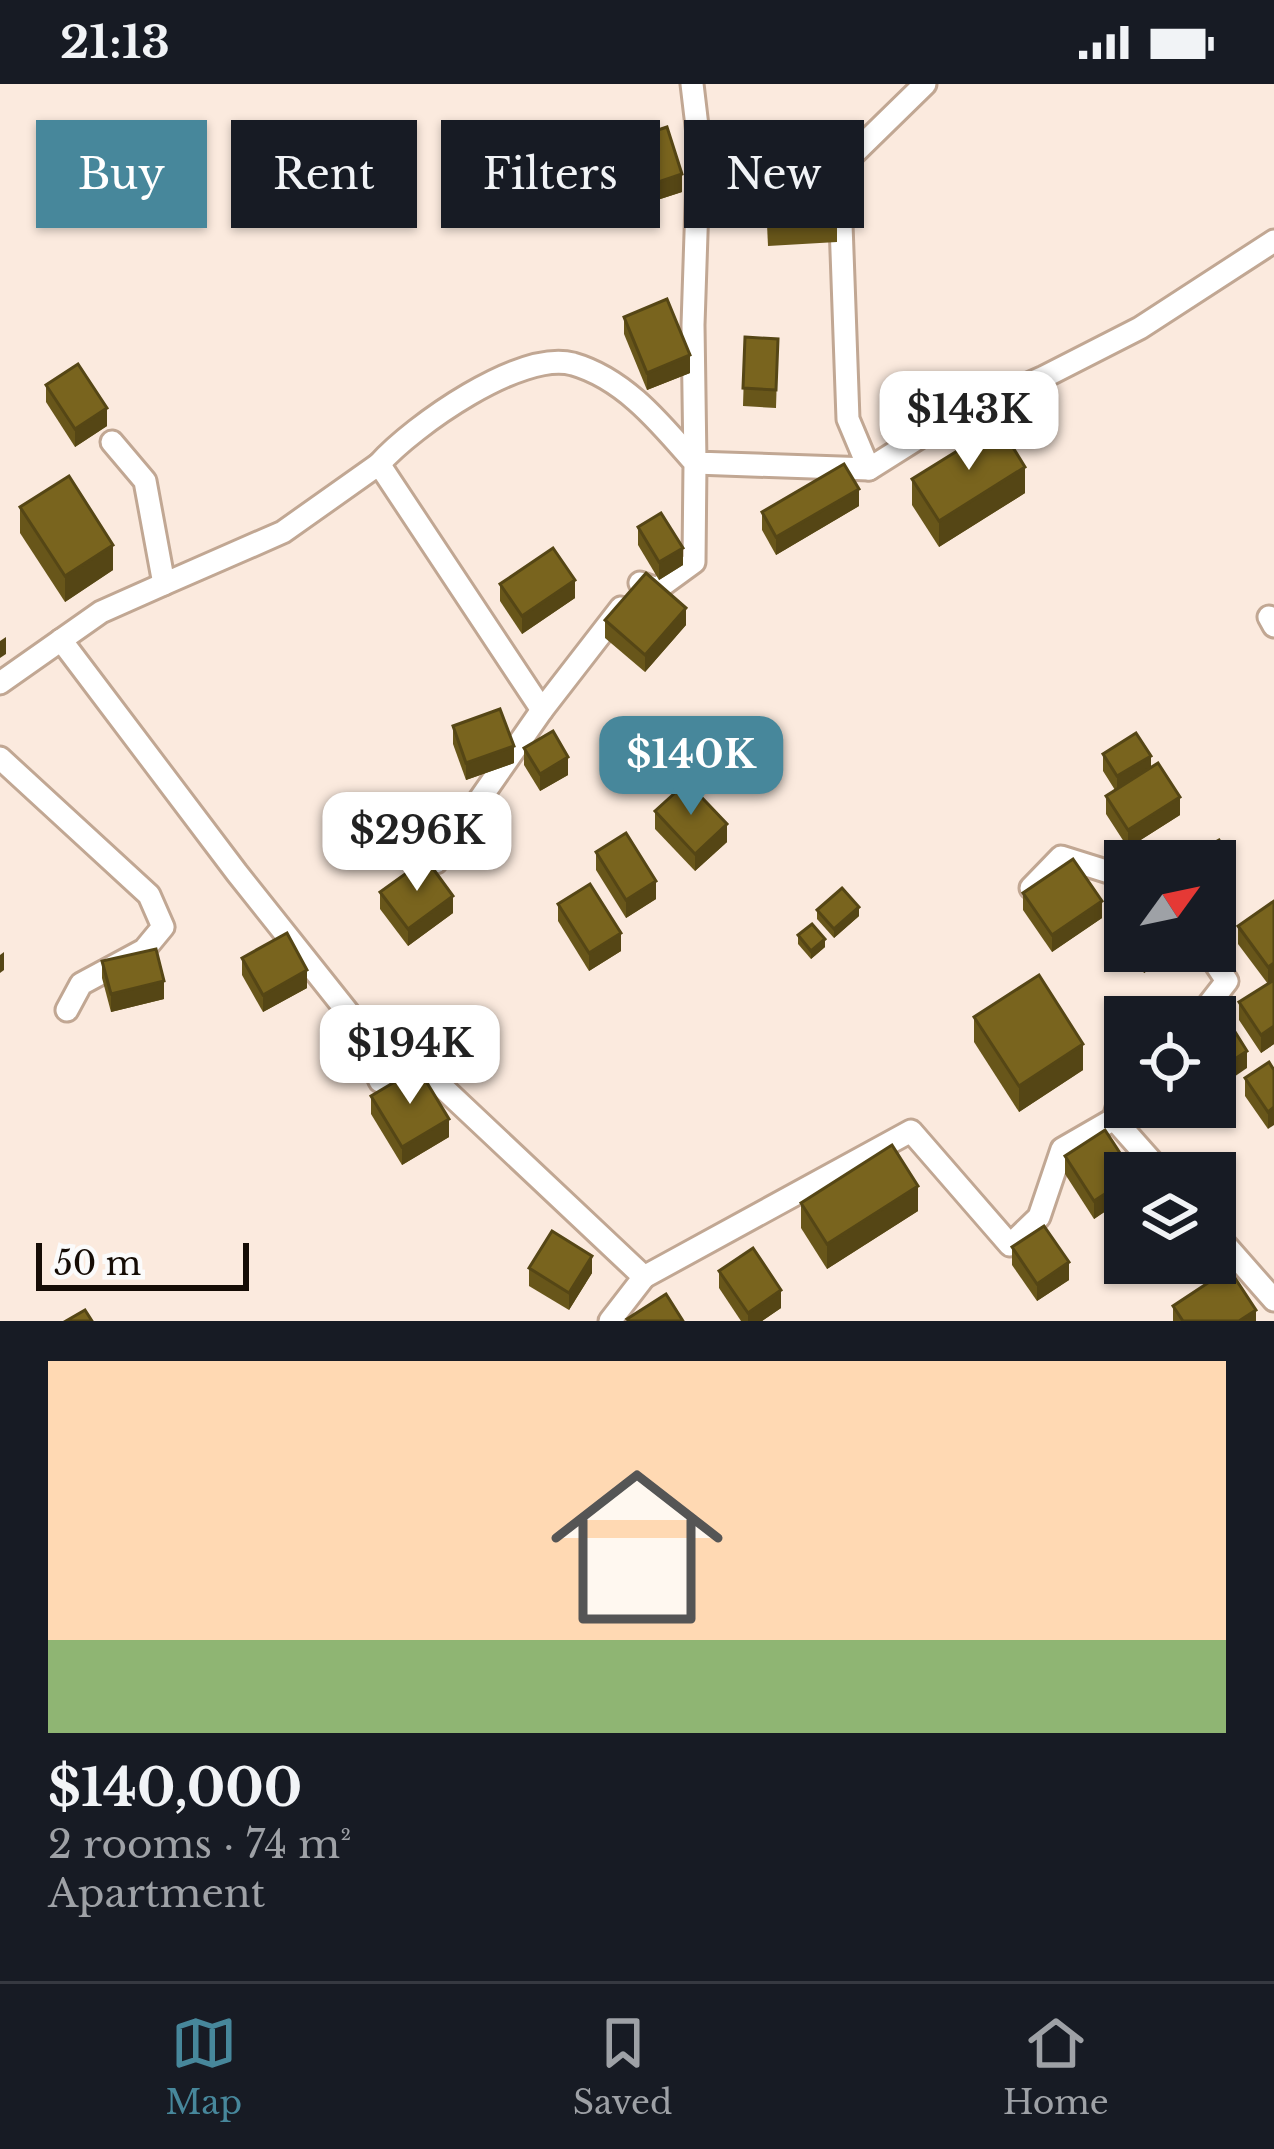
<!DOCTYPE html>
<meta charset="utf-8">
<style>
:root{--surface:#171b24;--page:#242831;--text:#f1f3f6;--muted:#9ea1a6;--line:#363941;--accent:#47879b}
body{margin:0;font-family:"Libre Baskerville",serif;background:var(--page);color:var(--text);height:100vh;display:flex;flex-direction:column;font-size:45px;white-space:nowrap}
*{box-sizing:border-box;margin:0}
p{font-size:39px;color:var(--muted)}
.icon{flex:none;width:66px;height:66px;fill:none;stroke:currentColor;stroke-width:2;stroke-linecap:round;stroke-linejoin:round}
.map{position:relative;height:1237px;overflow:hidden}
.sheet{display:flex;flex-direction:column;background:var(--surface);flex:1}
.sheet>*{flex:none}
.top-card{position:absolute;left:36px;top:36px;width:1203px;height:108px;display:flex;gap:24px}
.needle{width:78px;rotate:57deg}
.buttons{position:absolute;left:1104px;top:756px;display:grid;gap:24px}
.buttons a{display:grid;place-items:center;width:132px;height:132px;border-radius:0px;background:var(--surface);box-shadow:0 3px 9px #0004;font-size:60px}
.scale{position:absolute;left:36px;bottom:30px;width:213px;box-sizing:border-box;padding-left:12px;border:6px solid #150c05;border-top:0;font-size:33px;line-height:42px;white-space:nowrap;color:#150c05;-webkit-text-stroke:9px #fbfbfb;paint-order:stroke}
.price{position:absolute;translate:-50% -102px;padding:0 27px;border-radius:24px;background:#fff;color:#222;font-size:39px;line-height:78px;filter:drop-shadow(0 3px 6px #0008)}
.price::after{content:'';position:absolute;left:50%;top:72px;width:36px;height:27px;margin-left:-18px;background:inherit;clip-path:polygon(0 0,100% 0,50% 100%)}
.price.selected{background:var(--accent);color:#fff}
ul{padding:0;list-style:none}
li{display:grid;align-content:center;gap:24px;height:636px;padding:0 48px}
li+li{border-top:3px solid var(--line)}
li span{display:grid;place-items:center;height:372px;border-radius:0px;color:#555}
li>.icon{margin-inline-start:auto}
span .icon{width:216px;height:216px;fill:#fffc;stroke-width:1}
li b{font-size:51px}
.chip{padding:0 42px;border-radius:0px;background:var(--surface);box-shadow:0 3px 9px #0004;font-size:42px;line-height:108px}
.chip.selected{background:var(--accent);color:#fff}
.status{display:flex;justify-content:space-between;align-items:center;height:84px;padding:0 60px;background:var(--surface);direction:ltr}
.status svg{height:33px;fill:currentColor}
.dock{display:flex;justify-content:space-around;align-items:center;height:168px;border-top:3px solid var(--line);background:var(--surface);font-size:33px;color:var(--muted)}
.dock a{display:grid;justify-items:center;gap:6px}
.dock .selected{color:var(--accent)}
.map>svg:first-child{display:block}
.lines{fill:none;stroke-linecap:round;stroke-linejoin:round}
.minor-casing{stroke:#c1a793;stroke-width:27}
.minor{stroke:#fff;stroke-width:21}
.wall{fill:#68561a}
.shaded-wall{fill:#554615}
.building{fill:#79641e;stroke:#554615;stroke-width:3}
</style>
<div class="status"><b>21:13</b><svg viewBox="0 0 49 12"><path d="M0 12V9h3v3zM5 12V6h3v6zM10 12V3h3v9zM15 12V0h3v12zM26 1h20v11H26zM47 4h2v5h-2z"/></svg></div>
<div class="map">
<svg width="1274" height="1237" viewBox="0 0 1274 1237">
<rect width="100%" height="100%" fill="#fbeade"/>
<g class="lines">
<defs>
<g id="minor">
<polyline points="692,0 699,59 693,241 695,379 869,385 848,335 839,84 925,0"/>
<polyline points="112,358 145,397 164,500 283,448 379,380 542,626 621,524"/>
<path d="M379,380C413,342 520,266 573,280C625,295 661,340 695,379L694,478L657,505L640,499"/>
<polyline points="869,385 942,339 1044,293 1140,244 1274,157"/>
<polyline points="1269,533 1274,542"/>
<polyline points="61,556 237,789 350,931 380,997 437,998 644,1193 610,1237"/>
<polyline points="0,599 101,528 164,500"/>
<polyline points="0,674 149,811 163,843 144,866 81,900 67,926"/>
<polyline points="436,778 542,626"/>
<polyline points="1031,804 1061,773 1125,793"/>
<polyline points="1199,933 1227,897 1207,867"/>
<polyline points="1114,1035 1125,994"/>
<polyline points="1215,1149 1274,1216"/>
<polyline points="644,1193 911,1047 1010,1161 1039,1133 1062,1065 1114,1035 1162,1089"/>
</g>
</defs>
<use href="#minor" class="minor-casing"/>
<use href="#minor" class="minor"/>
</g>
<g class="wall">
<polygon points="601,65 682,108 617,129 601,82"/>
<polygon points="764,76 837,132 837,158 768,162"/>
<polygon points="624,233 690,289 647,306 624,250"/>
<polygon points="745,253 778,255 776,324 743,322"/>
<polygon points="46,301 107,342 75,363 46,318"/>
<polygon points="912,395 1025,409 939,463 912,421"/>
<polygon points="859,422 776,471 762,446 762,428"/>
<polygon points="20,423 113,486 65,518 20,449"/>
<polygon points="638,443 683,481 659,496 638,461"/>
<polygon points="500,500 575,514 522,550 500,517"/>
<polygon points="605,536 686,541 645,588 605,554"/>
<polygon points="453,642 514,679 466,696 453,660"/>
<polygon points="524,664 568,691 540,707 524,681"/>
<polygon points="1103,670 1151,683 1180,731 1128,764 1106,730 1106,712 1115,706 1103,687"/>
<polygon points="655,727 727,758 695,787 655,745"/>
<polygon points="596,768 656,815 626,834 596,786"/>
<polygon points="380,808 453,829 408,862 380,825"/>
<polygon points="1023,809 1102,834 1052,868 1023,826"/>
<polygon points="1274,817 1274,960 1261,969 1239,936 1239,918 1268,900 1238,860 1238,842"/>
<polygon points="558,820 621,867 589,887 558,837"/>
<polygon points="817,826 859,832 834,854 817,835"/>
<polygon points="798,851 825,863 811,875 798,860"/>
<polygon points="1130,867 1179,867 1144,889"/>
<polygon points="242,874 307,904 263,928 242,891"/>
<polygon points="102,877 164,915 111,928 102,894"/>
<polygon points="974,933 1083,986 1019,1028 974,958"/>
<polygon points="1269,978 1268,1045 1245,1012 1245,994"/>
<polygon points="371,1012 449,1053 402,1081 371,1030"/>
<polygon points="1138,1023 1184,1023 1152,1044"/>
<polygon points="1065,1072 1125,1089 1125,1114 1094,1135 1065,1090"/>
<polygon points="801,1119 918,1127 827,1185 801,1144"/>
<polygon points="1125,1128 1125,1156 1120,1149 1120,1132"/>
<polygon points="1012,1163 1069,1196 1037,1217 1012,1181"/>
<polygon points="1142,1179 1173,1179 1153,1194"/>
<polygon points="529,1184 592,1189 569,1226 529,1202"/>
<polygon points="719,1187 781,1224 762,1237 741,1237 719,1204"/>
<polygon points="1173,1222 1256,1237 1173,1237"/>
</g>
<g class="shaded-wall">
<polygon points="682,90 682,108 617,129 617,112"/>
<polygon points="690,271 690,289 647,306 647,289"/>
<polygon points="107,324 107,342 75,363 75,345"/>
<polygon points="1025,383 1025,409 939,463 939,437"/>
<polygon points="859,405 859,422 776,471 776,453"/>
<polygon points="113,461 113,486 65,518 65,492"/>
<polygon points="683,464 683,481 659,496 659,478"/>
<polygon points="575,496 575,514 522,550 522,532"/>
<polygon points="686,524 686,541 645,588 645,571"/>
<polygon points="6,553 6,570 0,574 0,557"/>
<polygon points="514,662 514,679 466,696 466,679"/>
<polygon points="1151,672 1151,689 1117,710 1117,692"/>
<polygon points="568,673 568,691 540,707 540,690"/>
<polygon points="1180,713 1180,731 1128,764 1128,746"/>
<polygon points="727,740 727,758 695,787 695,770"/>
<polygon points="1232,779 1232,796 1215,806 1215,789"/>
<polygon points="656,797 656,815 626,834 626,816"/>
<polygon points="453,812 453,829 408,862 408,845"/>
<polygon points="1102,817 1102,834 1052,868 1052,851"/>
<polygon points="859,823 859,832 834,854 834,845"/>
<polygon points="621,849 621,867 589,887 589,869"/>
<polygon points="825,855 825,863 811,875 811,867"/>
<polygon points="1151,867 1179,867 1144,889 1144,872"/>
<polygon points="4,868 4,886 0,889 0,871"/>
<polygon points="1274,879 1274,897 1268,901 1268,883"/>
<polygon points="307,886 307,904 263,928 263,911"/>
<polygon points="164,897 164,915 111,928 111,910"/>
<polygon points="1274,942 1274,960 1261,969 1261,951"/>
<polygon points="1083,960 1083,986 1019,1028 1019,1002"/>
<polygon points="1247,967 1247,984 1215,1006 1215,988"/>
<polygon points="1157,1023 1184,1023 1152,1044 1152,1026"/>
<polygon points="1274,1023 1274,1041 1268,1045 1268,1028"/>
<polygon points="449,1035 449,1053 402,1081 402,1063"/>
<polygon points="1125,1097 1125,1114 1094,1135 1094,1117"/>
<polygon points="918,1102 918,1127 827,1185 827,1160"/>
<polygon points="592,1172 592,1189 569,1226 569,1209"/>
<polygon points="1069,1178 1069,1196 1037,1217 1037,1200"/>
<polygon points="1153,1179 1173,1179 1153,1194"/>
<polygon points="781,1206 781,1224 762,1237 748,1237 748,1229"/>
<polygon points="1256,1226 1256,1237 1239,1237"/>
</g>
<g class="building">
<polygon points="667,43 682,90 617,112 601,65"/>
<polygon points="833,72 837,132 768,136 764,76"/>
<polygon points="667,215 690,271 647,289 624,233"/>
<polygon points="745,253 778,255 776,306 743,304"/>
<polygon points="78,280 107,324 75,345 46,301"/>
<polygon points="999,341 1025,383 939,437 912,395"/>
<polygon points="844,380 859,405 776,453 762,428"/>
<polygon points="69,392 113,461 65,492 20,423"/>
<polygon points="661,429 683,464 659,478 638,443"/>
<polygon points="553,464 575,496 522,532 500,500"/>
<polygon points="646,489 686,524 645,571 605,536"/>
<polygon points="500,625 514,662 466,679 453,642"/>
<polygon points="553,647 568,673 540,690 524,664"/>
<polygon points="1136,649 1151,672 1117,692 1103,670"/>
<polygon points="1158,679 1180,713 1128,746 1106,712"/>
<polygon points="687,698 727,740 695,770 655,727"/>
<polygon points="626,749 656,797 626,816 596,768"/>
<polygon points="1219,756 1232,779 1215,789 1215,777 1182,777"/>
<polygon points="426,775 453,812 408,845 380,808"/>
<polygon points="1073,775 1102,817 1052,851 1023,809"/>
<polygon points="590,800 621,849 589,869 558,820"/>
<polygon points="842,804 859,823 834,845 817,826"/>
<polygon points="1274,817 1274,879 1268,883 1238,842"/>
<polygon points="812,840 825,855 811,867 798,851"/>
<polygon points="287,849 307,886 263,911 242,874"/>
<polygon points="156,865 164,897 111,910 102,877"/>
<polygon points="1039,891 1083,960 1019,1002 974,933"/>
<polygon points="1274,896 1274,942 1261,951 1239,918"/>
<polygon points="1227,935 1247,967 1215,988 1215,943"/>
<polygon points="1269,978 1274,986 1274,1023 1268,1028 1245,994"/>
<polygon points="418,984 449,1035 402,1063 371,1012"/>
<polygon points="1105,1046 1133,1089 1125,1089 1125,1097 1094,1117 1065,1072"/>
<polygon points="892,1061 918,1102 827,1160 801,1119"/>
<polygon points="1044,1142 1069,1178 1037,1200 1012,1163"/>
<polygon points="552,1147 592,1172 569,1209 529,1184"/>
<polygon points="753,1164 781,1206 748,1229 719,1187"/>
<polygon points="1229,1185 1256,1226 1239,1237 1183,1237 1173,1222"/>
<polygon points="666,1210 683,1237 629,1237 627,1235"/>
<polygon points="85,1226 92,1237 66,1237"/>
</g>
</svg>
<div class="buttons">
<a><svg class="needle" viewBox="-14 -14 28 28"><path d="M0-13l5 13h-10z" fill="#e53935"/><path d="M0 13l5-13h-10z" fill="#9ea1a6"/></svg></a>
<a><svg class="icon" aria-label="locate" viewBox="0 0 24 24"><circle cx="12" cy="12" r="6"/><path d="M12 2v4M12 18v4M2 12h4M18 12h4"/></svg></a>
<a><svg class="icon" aria-label="layers" viewBox="0 0 24 24"><path d="M12 4l9 5-9 5-9-5zM3 14l9 5 9-5"/></svg></a>
</div>
<div class="scale">50 m</div>
<b class="price" style="left:969px;top:389px">$143K</b>
<b class="price selected" style="left:691px;top:734px">$140K</b>
<b class="price" style="left:417px;top:810px">$296K</b>
<b class="price" style="left:410px;top:1023px">$194K</b>
<div class="top-card">
<a class="chip selected">Buy</a>
<a class="chip">Rent</a>
<a class="chip">Filters</a>
<a class="chip">New</a>
</div>
</div>
<section class="sheet">
<ul>
<li><span style="background:linear-gradient(#ffd9b3 75%,#8fb573 0)"><svg class="icon" aria-label="home" viewBox="0 0 24 24"><path d="M3 11l9-7 9 7M6 9v11h12V9"/></svg></span><div><b>$140,000</b><p>2 rooms · 74 m²</p><p>Apartment</p></div></li>
</ul>
</section>
<nav class="dock">
<a class="selected"><svg class="icon" aria-label="map" viewBox="0 0 24 24"><path d="M3 6l6-2 6 2 6-2v14l-6 2-6-2-6 2zM9 4v14M15 6v14"/></svg>Map</a>
<a><svg class="icon" aria-label="saved" viewBox="0 0 24 24"><path d="M7 4h10v16l-5-4-5 4z"/></svg>Saved</a>
<a><svg class="icon" aria-label="home" viewBox="0 0 24 24"><path d="M3 11l9-7 9 7M6 9v11h12V9"/></svg>Home</a>
</nav>
